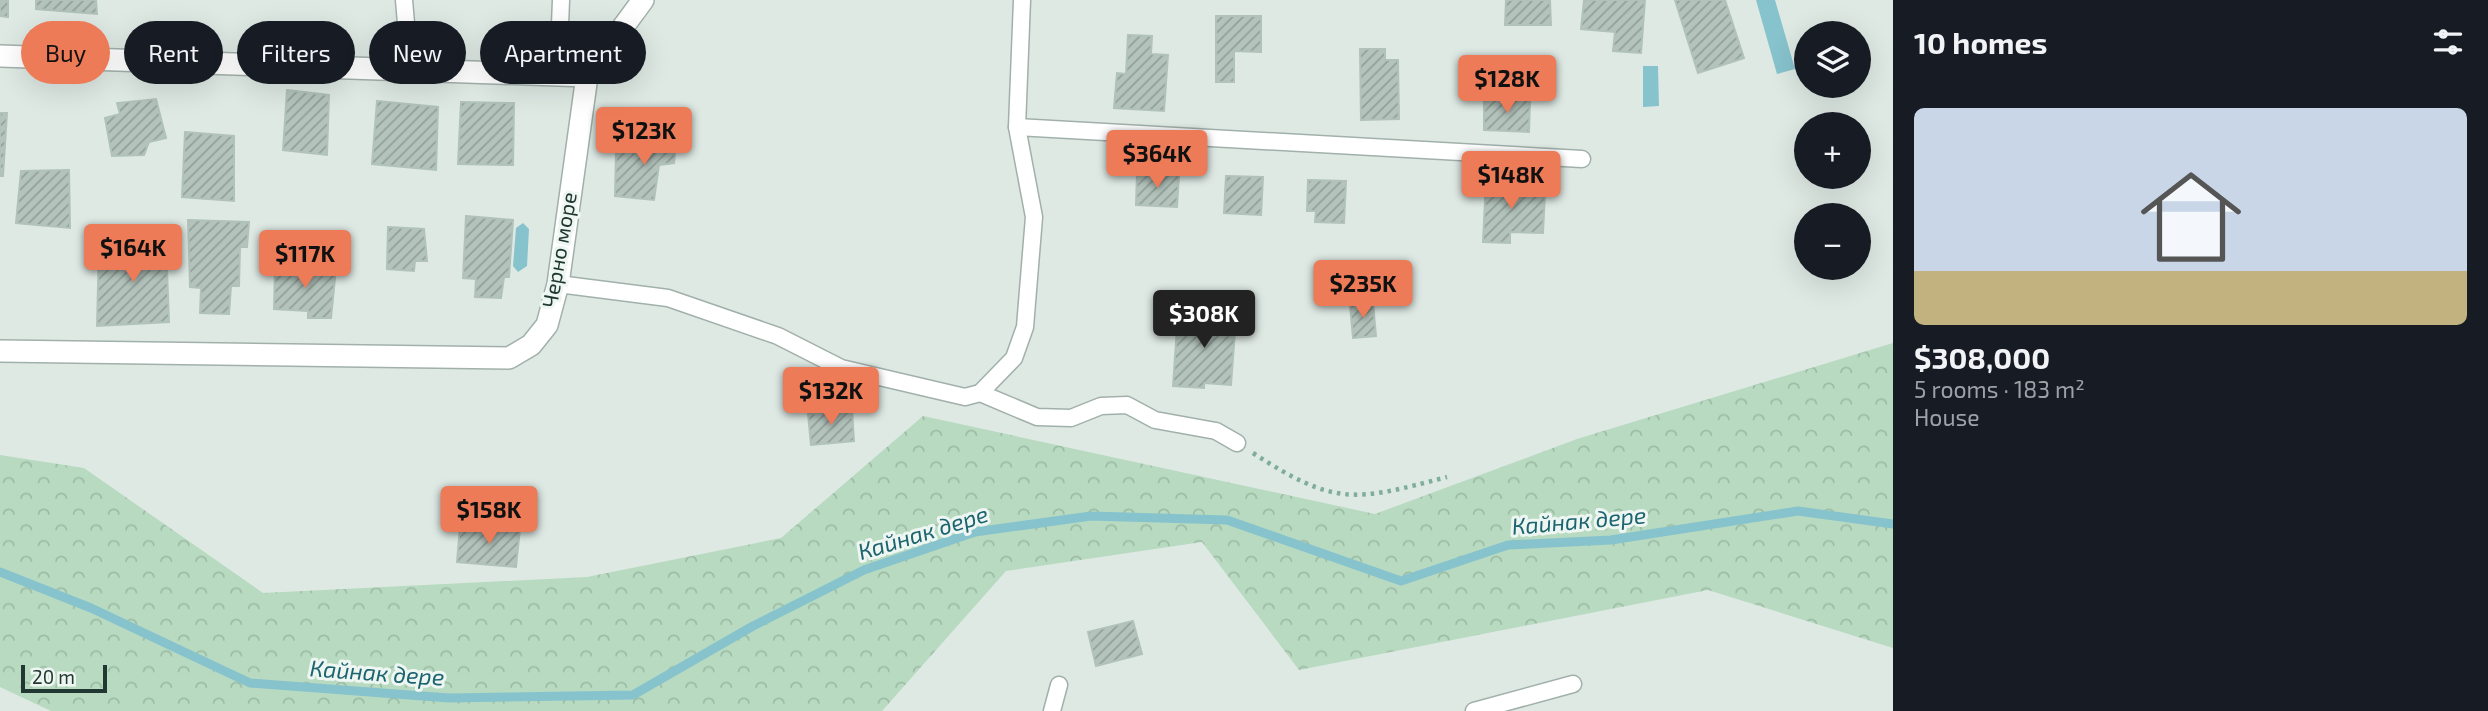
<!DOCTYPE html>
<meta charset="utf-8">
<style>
:root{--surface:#171b24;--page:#20242c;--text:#f1f3f6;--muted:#9ea1a6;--accent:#ed7b58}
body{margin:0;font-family:"Exo 2",sans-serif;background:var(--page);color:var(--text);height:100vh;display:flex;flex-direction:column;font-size:26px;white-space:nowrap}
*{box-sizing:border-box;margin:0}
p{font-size:23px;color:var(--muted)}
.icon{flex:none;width:38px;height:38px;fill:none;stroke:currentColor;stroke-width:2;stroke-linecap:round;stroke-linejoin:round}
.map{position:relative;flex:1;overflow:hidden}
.side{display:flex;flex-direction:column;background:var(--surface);width:595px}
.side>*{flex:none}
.banner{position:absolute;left:21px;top:21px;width:665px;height:63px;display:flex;gap:14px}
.controls{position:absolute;left:1794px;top:21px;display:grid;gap:14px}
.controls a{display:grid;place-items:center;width:77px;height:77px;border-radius:50%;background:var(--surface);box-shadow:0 7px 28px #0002;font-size:35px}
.scale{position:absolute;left:21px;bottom:18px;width:86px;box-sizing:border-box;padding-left:7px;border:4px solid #203831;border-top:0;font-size:19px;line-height:24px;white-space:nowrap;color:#203831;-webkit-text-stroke:5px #eef6f2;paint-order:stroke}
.price{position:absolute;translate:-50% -60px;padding:0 16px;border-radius:7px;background:var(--accent);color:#111;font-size:23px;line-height:46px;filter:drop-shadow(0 2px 4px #0008)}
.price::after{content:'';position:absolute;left:50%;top:42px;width:21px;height:16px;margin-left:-10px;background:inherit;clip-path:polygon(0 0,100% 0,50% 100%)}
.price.on{background:#222;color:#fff}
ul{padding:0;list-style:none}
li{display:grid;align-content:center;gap:14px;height:371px;padding:0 21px}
li span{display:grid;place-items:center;height:217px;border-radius:10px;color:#555}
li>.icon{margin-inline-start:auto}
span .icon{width:126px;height:126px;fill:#fffc;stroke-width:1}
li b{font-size:30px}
h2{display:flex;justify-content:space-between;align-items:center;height:84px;padding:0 21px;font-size:30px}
.pill{padding:0 24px;border-radius:32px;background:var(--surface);box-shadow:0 7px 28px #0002;font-size:24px;line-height:63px}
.pill.on{background:var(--accent);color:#111}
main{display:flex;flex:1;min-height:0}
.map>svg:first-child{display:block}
.forest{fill:url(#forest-crowns)}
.water{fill:#87c3cd}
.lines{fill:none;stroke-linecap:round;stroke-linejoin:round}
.stream{stroke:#87c3cd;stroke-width:9}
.building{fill:url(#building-hatch);stroke:#b1c2bb;stroke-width:2}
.lane-casing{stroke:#a1b0ab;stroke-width:19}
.street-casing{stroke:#a1b0ab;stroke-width:24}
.path{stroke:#7fac9d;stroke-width:4.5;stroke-dasharray:3.5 5;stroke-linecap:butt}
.lane{stroke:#fff;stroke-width:16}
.street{stroke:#fff;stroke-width:21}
.labels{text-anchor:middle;stroke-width:6;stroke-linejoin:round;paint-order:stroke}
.street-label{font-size:21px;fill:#203831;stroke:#eef6f2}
.water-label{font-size:23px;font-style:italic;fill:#1d6471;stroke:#eef6f2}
</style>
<main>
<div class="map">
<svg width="1893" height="711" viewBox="0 0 1893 711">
<defs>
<pattern id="forest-crowns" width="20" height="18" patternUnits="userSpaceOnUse" patternTransform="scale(1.75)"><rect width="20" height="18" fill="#b7dac0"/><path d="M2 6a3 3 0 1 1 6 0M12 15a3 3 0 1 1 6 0" fill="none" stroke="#9dbca5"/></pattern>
<pattern id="building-hatch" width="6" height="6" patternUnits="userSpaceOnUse" patternTransform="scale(1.75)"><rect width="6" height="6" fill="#b4c4bd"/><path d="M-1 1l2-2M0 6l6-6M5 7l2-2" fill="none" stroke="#92a09a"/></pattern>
</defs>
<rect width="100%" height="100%" fill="#dee9e4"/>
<polygon class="forest" points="1893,343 1893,648 1708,590 1299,670 1202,542 1006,571 882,711 51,711 0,687 0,455 84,468 263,593 587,577 781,538 923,416 1375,514 1577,439"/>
<g class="water">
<polygon points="1756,0 1775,0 1795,69 1777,74"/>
<polygon points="1643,66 1658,66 1659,106 1643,107"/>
<polygon points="523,223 529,229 527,266 518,272 513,266 516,228"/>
</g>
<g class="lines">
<polyline class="stream" points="0,572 91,608 250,683 449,698 633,695 753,626 864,570 975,532 1091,516 1227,520 1401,581 1508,545 1611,540 1798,511 1893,524"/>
</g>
<g class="building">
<polygon points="0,0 8,0 8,17 0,16"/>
<polygon points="36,0 96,0 97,14 36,9"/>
<polygon points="1506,0 1550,0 1551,25 1505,25"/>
<polygon points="1584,0 1645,0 1641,53 1613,51 1615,32 1581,29"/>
<polygon points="1675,0 1725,0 1744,58 1698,73"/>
<polygon points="1216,16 1261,16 1261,52 1234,51 1234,82 1216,82"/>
<polygon points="1128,35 1152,36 1151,54 1168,55 1164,111 1114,108 1117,73 1126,74"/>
<polygon points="1360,49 1385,49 1385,60 1398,60 1399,119 1361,120"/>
<polygon points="287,90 329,95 327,155 283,150"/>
<polygon points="156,99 166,138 149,142 144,155 112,156 105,118 120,114 117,103"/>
<polygon points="1484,99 1530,100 1529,132 1484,130"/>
<polygon points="377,101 438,107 436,170 372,164"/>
<polygon points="461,102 514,103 513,165 458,164"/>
<polygon points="0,113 7,113 3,176 0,176"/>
<polygon points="185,132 234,136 234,201 182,197"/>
<polygon points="647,132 677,135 674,163 659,165 654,200 615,196 616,151 646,152"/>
<polygon points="69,170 70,228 16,223 21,171"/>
<polygon points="1137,173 1179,175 1177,207 1136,205"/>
<polygon points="1226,176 1263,177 1261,215 1224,213"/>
<polygon points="1308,180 1346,181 1344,223 1315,222 1316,211 1307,211"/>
<polygon points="1486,180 1524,182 1524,192 1545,193 1543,233 1510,232 1510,243 1483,242"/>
<polygon points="466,216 513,220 509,277 504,277 501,298 475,297 476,279 463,278"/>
<polygon points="188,220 249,222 247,247 240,247 239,286 231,286 229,314 200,313 201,288 190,287"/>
<polygon points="388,227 424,229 427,261 415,261 414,271 387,269"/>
<polygon points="166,242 169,322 97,326 99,245"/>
<polygon points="275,267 336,268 331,318 308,318 308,311 274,309"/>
<polygon points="1373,303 1376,336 1353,338 1350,305"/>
<polygon points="1178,313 1236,317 1231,385 1204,383 1204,388 1173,386"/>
<polygon points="852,410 854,441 811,445 808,414"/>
<polygon points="460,526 520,529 516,567 457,562"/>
<polygon points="1133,621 1142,654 1096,666 1088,632"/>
</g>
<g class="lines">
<defs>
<g id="lane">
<polyline points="404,0 410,70"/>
<polyline points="558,76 561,0"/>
<polyline points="1017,127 1582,159"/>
<polyline points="558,284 668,298 778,336 841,368 965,397 980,393 1014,358 1025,327 1034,217 1017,127 1022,0"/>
<polyline points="980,393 1037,417 1071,418 1101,406 1127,405 1155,420 1216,431 1237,443"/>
<polyline points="1052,711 1059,685"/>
<polyline points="1474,711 1573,684"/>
</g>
<g id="street">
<polyline points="0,56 587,76"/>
<polyline points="0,351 509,358 531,345 547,325 558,284 587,76 643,0"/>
</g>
</defs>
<use href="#lane" class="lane-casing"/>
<use href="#street" class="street-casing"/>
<path class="path" d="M1253,453C1336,507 1355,501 1447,477"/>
<use href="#lane" class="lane"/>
<use href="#street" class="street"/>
</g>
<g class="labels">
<g class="street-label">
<text transform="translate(560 250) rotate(-80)" y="7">Черно море</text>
</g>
<g class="water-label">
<text transform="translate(1579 521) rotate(-5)" y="8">Кайнак дере</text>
<text transform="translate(923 533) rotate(-17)" y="8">Кайнак дере</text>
<text transform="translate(377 673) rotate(4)" y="8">Кайнак дере</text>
</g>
</g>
</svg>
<div class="controls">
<a><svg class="icon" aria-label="layers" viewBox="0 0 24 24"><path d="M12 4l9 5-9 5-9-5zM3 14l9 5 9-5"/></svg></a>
<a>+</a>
<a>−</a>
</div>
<div class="scale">20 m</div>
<b class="price" style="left:1507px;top:115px">$128K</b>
<b class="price" style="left:644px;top:167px">$123K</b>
<b class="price" style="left:1157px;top:190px">$364K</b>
<b class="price" style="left:1511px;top:211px">$148K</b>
<b class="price" style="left:133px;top:284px">$164K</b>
<b class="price" style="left:305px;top:290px">$117K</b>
<b class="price" style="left:1363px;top:320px">$235K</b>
<b class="price on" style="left:1204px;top:350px">$308K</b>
<b class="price" style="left:831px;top:427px">$132K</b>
<b class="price" style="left:489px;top:546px">$158K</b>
<div class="banner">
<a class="pill on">Buy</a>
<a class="pill">Rent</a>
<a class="pill">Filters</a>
<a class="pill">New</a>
<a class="pill">Apartment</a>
</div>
</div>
<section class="side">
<h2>10 homes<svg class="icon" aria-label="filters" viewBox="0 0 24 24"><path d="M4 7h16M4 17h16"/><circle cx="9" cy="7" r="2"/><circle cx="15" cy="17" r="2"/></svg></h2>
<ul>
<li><span style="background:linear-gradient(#c9d6e8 75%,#c2b280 0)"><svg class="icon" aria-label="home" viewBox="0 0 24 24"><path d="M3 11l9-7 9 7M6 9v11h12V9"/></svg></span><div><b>$308,000</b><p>5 rooms · 183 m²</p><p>House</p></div></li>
</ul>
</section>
</main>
